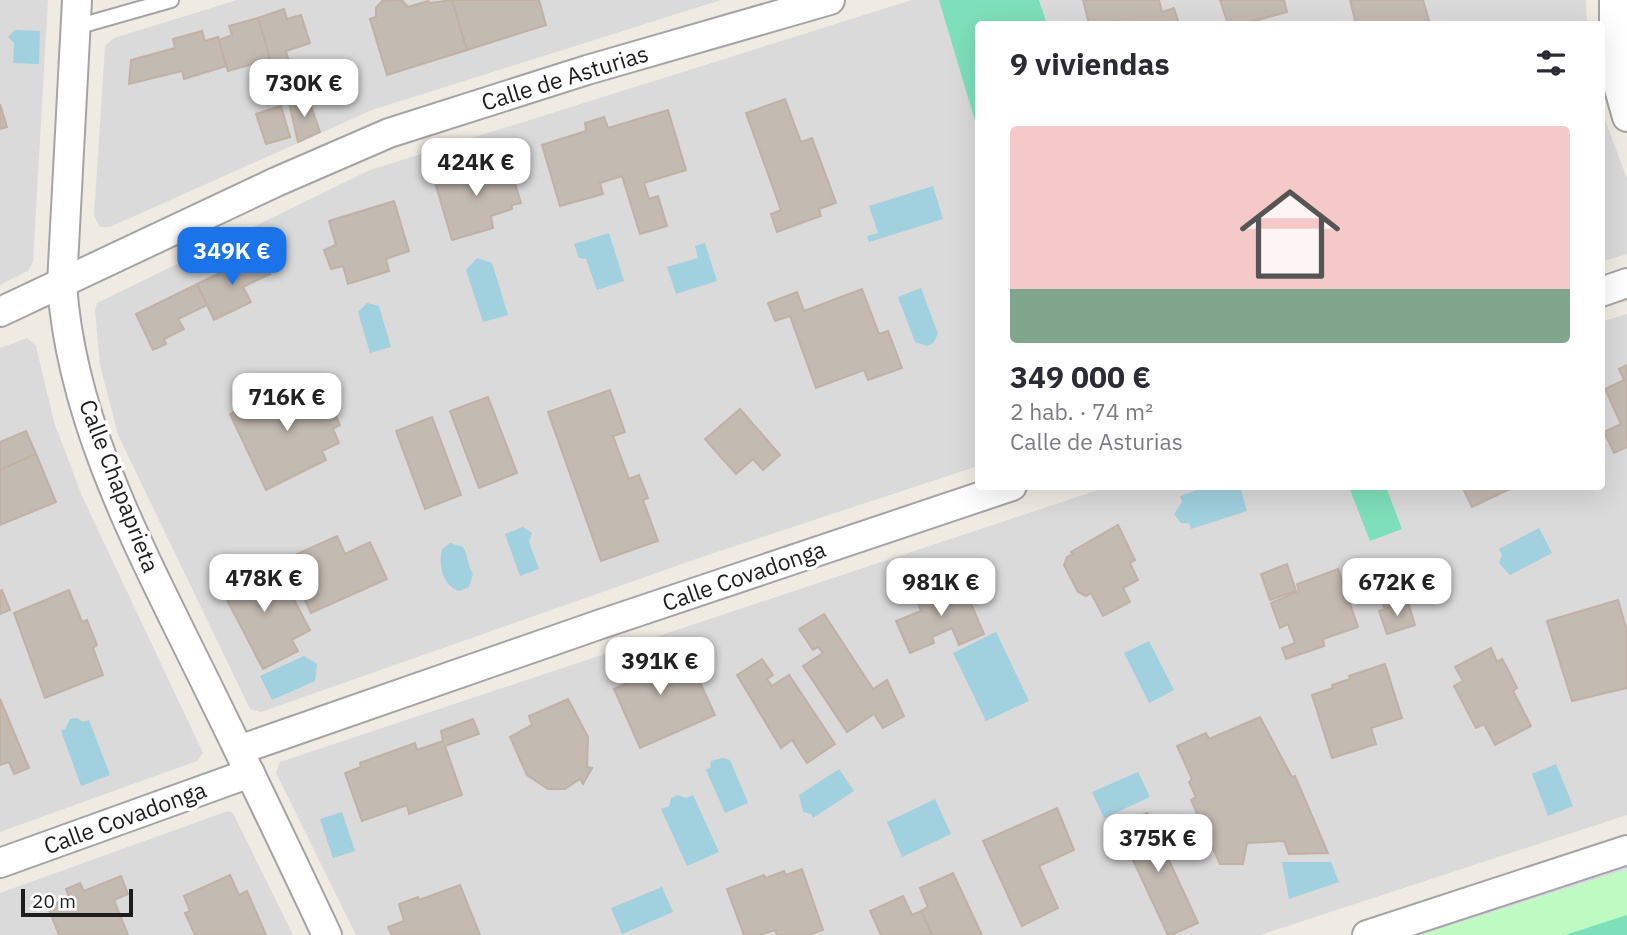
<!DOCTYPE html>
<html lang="es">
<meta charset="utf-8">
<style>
:root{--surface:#fff;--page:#f2f2f3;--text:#2b2b33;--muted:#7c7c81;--line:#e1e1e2;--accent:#1a73e8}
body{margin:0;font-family:"IBM Plex Sans",sans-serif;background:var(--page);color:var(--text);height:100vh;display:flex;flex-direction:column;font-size:26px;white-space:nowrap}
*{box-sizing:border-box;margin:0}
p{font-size:23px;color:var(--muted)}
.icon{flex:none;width:38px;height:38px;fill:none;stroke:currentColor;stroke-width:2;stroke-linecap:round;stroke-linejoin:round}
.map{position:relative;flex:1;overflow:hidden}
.details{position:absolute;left:975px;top:21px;width:630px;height:469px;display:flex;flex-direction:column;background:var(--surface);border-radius:7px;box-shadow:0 7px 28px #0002}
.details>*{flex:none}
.scale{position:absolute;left:21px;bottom:18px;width:112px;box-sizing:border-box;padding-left:7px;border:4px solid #1d1d1d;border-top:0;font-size:19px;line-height:24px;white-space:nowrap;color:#1d1d1d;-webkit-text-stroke:5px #fff;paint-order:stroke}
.price{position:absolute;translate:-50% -60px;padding:0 16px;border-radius:14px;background:#fff;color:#222;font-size:23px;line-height:46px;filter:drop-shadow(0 2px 4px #0008)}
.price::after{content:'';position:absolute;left:50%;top:42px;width:21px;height:16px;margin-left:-10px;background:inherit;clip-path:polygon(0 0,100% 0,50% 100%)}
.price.selected{background:var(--accent);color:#fff}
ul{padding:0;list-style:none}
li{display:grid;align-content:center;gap:14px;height:371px;padding:0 35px}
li+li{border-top:2px solid var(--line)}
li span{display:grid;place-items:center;height:217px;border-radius:7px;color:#555}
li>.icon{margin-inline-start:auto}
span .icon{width:126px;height:126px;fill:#fffc;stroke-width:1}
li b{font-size:30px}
h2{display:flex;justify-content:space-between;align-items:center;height:84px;padding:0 35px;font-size:30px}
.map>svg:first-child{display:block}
.residential{fill:#dbdada}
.park{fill:#befbc2}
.pitch{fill:#7ee0ba}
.plaza{fill:#d7d7e4}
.water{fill:#a1d0de}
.building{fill:#c3bab2;stroke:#c1b1a5;stroke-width:2}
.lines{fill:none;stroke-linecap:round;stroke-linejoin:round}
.lane-casing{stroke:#a4a4a4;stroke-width:18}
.street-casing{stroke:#a4a4a4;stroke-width:32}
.lane{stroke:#fff;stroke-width:14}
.street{stroke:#fff;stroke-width:28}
.labels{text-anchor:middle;stroke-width:7;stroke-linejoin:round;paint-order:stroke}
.street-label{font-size:23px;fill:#1d1d1d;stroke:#fff}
</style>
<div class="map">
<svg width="1627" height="935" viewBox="0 0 1627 935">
<rect width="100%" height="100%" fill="#efebe3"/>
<g class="residential">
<polygon points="0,0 48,0 33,262 28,271 0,285"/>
<polygon points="237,0 721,0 372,110 110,227 100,227 94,216 105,46 114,38"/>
<polygon points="912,0 1586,0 1587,24 978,24 978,466 702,557 261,712 250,709 118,435 100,365 95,311 97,303 370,170"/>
<polygon points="1601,109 1627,179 1627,254 1601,262"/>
<polygon points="1627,314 1627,815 1260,935 356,935 276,773 280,762 1107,487 1601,486 1601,322"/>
<polygon points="27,338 36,346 54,422 82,496 203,753 197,761 0,832 0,348"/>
<polygon points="228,811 233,813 293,935 0,935 0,893"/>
</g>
<polygon class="park" points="1627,869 1627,935 1420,935"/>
<g class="pitch">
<polygon points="939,0 1039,0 1047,24 978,24 978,131"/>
<polygon points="1349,487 1386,487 1402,529 1370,541"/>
<polygon points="1627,915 1627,935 1565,935"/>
</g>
<polygon class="plaza" points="1627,865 1627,869 1420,935 1406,935"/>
<g class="water">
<polygon points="15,30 40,31 39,64 13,63 14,43 8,37"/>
<polygon points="933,186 943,219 869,242 867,236 878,233 869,206"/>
<polygon points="609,233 624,281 597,290 586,259 579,258 574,244"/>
<polygon points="705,243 717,281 676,294 667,267 698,258 695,246"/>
<polygon points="477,258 492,263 508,315 483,322 466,270"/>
<polygon points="921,288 938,334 933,343 927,346 915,342 898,297"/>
<polygon points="367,303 379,306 391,347 370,353 358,312"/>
<polygon points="1209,486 1240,487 1247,511 1191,529 1189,523 1181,523 1174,514 1182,502 1180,496"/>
<polygon points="523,527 532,533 529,542 539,569 520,576 505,534"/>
<polygon points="1539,528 1552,553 1510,575 1499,563 1502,555 1499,549"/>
<path d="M450,543L463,547C468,556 467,564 473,574L469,587L460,591C443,587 438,565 442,549Z"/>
<polygon points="996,632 1029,701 986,721 953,653"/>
<polygon points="1149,641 1174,690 1149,703 1124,653"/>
<polygon points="304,656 317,664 315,681 272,700 260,676"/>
<polygon points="77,718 83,722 89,720 110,775 81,786 61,731 65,729 70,719"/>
<polygon points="722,758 730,760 748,803 725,813 706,770 710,768 711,761"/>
<polygon points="1556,764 1573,806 1548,816 1532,774"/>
<polygon points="839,769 854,791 813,818 811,814 803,812 799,795"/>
<polygon points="1138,772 1150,797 1104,818 1092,792"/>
<polygon points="678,795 686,798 693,795 719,852 687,866 661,809 669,806 671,798"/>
<polygon points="935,799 951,834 902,857 887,822"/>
<polygon points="342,812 355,851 333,858 320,819"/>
<polygon points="1282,862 1331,862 1339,882 1289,899"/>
<polygon points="662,887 673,912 622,934 611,908"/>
</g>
<g class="building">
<polygon points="402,0 408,7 428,1 430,3 452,0 467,50 387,75 370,19 376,17 376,8 382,1"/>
<polygon points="452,0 539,0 546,25 467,50"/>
<polygon points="1083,0 1159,0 1162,12 1174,8 1179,24 1121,24 1120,21 1089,24"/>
<polygon points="1220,0 1284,0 1287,12 1243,24 1228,24"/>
<polygon points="1350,0 1423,0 1430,24 1356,24"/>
<polygon points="284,9 287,19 301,15 310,43 286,51 291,69 274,74 258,18"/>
<polygon points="258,18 270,59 228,71 219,40 232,35 229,26"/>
<polygon points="202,31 205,41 218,37 226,66 184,79 182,71 129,84 131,60 175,48 173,39"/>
<polygon points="308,97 320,132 298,142 289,103"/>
<polygon points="785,99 801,142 812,138 836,203 819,209 821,216 777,232 771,214 781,210 746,113"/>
<polygon points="0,104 7,127 0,129"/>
<polygon points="281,106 290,137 266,144 256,114"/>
<polygon points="668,110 686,170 644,183 649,199 658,196 667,226 640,234 622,176 600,183 603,194 560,206 542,145 586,131 585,123 604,117 608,128"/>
<polygon points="497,159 503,176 512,174 521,203 512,205 512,209 491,216 493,228 452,240 434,179"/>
<polygon points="394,201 409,251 386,259 389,271 348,284 343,266 331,269 324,250 336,245 329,221"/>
<polygon points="260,254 270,274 243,287 251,302 214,320 197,284"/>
<polygon points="197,284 207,305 178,319 184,329 164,339 166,344 153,350 136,314"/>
<polygon points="862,289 879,334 888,331 902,368 868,380 864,370 816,388 790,316 775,321 768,303 797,292 804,311"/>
<polygon points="1627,365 1627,447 1614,453 1604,432 1621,424 1605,389 1624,380 1619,369"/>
<polygon points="290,385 295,394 312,386 318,399 327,396 340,425 333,429 339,443 322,451 326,460 266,490 230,414"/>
<polygon points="610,390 625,432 613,436 629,479 639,475 648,498 643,500 658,541 601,561 548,412"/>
<polygon points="488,397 517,473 479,488 450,411"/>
<polygon points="740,409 780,455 763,470 753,459 736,474 705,439"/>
<polygon points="432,417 461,495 425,509 396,431"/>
<polygon points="26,431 36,454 0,470 0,442"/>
<polygon points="36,454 56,502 0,525 0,470"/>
<polygon points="1462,486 1516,486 1472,507"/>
<polygon points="1118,525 1135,560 1130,563 1138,580 1123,588 1130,602 1103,616 1091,593 1086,596 1078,592 1064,565 1067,557 1073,554 1071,552"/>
<polygon points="337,536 345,554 370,542 387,579 311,613 294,577 305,572 297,554"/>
<polygon points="260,558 268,573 261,577 273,601 290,592 310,630 292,640 298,651 263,669 225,596 229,593 221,578"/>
<polygon points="1287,564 1296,591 1270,600 1261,574"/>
<polygon points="1405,567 1416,599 1385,610 1374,578"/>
<polygon points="1338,569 1358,627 1323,639 1324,646 1286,659 1282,648 1295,643 1288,624 1280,628 1271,603 1299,591 1297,584"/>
<polygon points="960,578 984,634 959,645 952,628 932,637 934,643 910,653 896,621 921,611 916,599"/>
<polygon points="2,590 10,610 0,614 0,591"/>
<polygon points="69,590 82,622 87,620 97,645 93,648 103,675 45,698 14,613"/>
<polygon points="1618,600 1627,631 1627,688 1572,701 1547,621"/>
<polygon points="1408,602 1415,625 1387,634 1379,611"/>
<polygon points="824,614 873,689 887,680 904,716 883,728 874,714 847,732 803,666 823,653 818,647 813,650 799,629"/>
<polygon points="639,643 660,690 667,687 659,669 688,656 715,715 640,748 614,689 630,682 616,650"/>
<polygon points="1491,648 1497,662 1502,659 1506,666 1517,688 1513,691 1531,726 1495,745 1484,724 1476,728 1454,686 1463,681 1455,667"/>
<polygon points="762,659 773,675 767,679 772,686 789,675 835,744 807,763 792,740 781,748 737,675"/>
<polygon points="1385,664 1402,718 1371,728 1376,744 1332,758 1312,695 1333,688 1332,685 1350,679 1349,676"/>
<polygon points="0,699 29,768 14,774 9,762 0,765"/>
<polygon points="568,699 588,737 587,767 592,768 583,784 580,779 565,789 548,789 527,775 510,737 532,725 529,716"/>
<polygon points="1260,717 1292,777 1295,776 1328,853 1289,854 1284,841 1247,843 1243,864 1220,864 1191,800 1196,797 1189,782 1192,779 1177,746 1206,733 1209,739"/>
<polygon points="473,719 479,734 445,746 462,795 409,814 407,805 362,821 345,773 361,767 360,763 415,743 417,750 443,741 441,731"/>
<polygon points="1057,808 1074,850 1039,866 1058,908 1022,926 983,841"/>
<polygon points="1147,813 1198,923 1171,935 1168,935 1117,826"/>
<polygon points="802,869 823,930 809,935 777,935 775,930 760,935 744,935 727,889 764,875 766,878 784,871 786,875"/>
<polygon points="953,873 982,935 932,935 921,911 928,907 920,888"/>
<polygon points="230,875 239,895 247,891 266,935 195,935 185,913 190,911 184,896"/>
<polygon points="121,876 128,894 114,900 128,935 59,935 48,907 69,897 66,889 80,883 84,891"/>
<polygon points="460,885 480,935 392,935 388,927 404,921 399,904 418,897 419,900"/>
<polygon points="903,896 912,915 921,911 932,935 881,935 870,911"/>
</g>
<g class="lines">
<defs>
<polyline id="lane" points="76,27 171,0"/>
<g id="street">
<path d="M77,0L62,284C71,420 139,547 198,667C242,756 285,846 327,935"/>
<polyline points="1614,0 1614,71 1627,117"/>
<polyline points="1601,292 1627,283"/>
<polyline points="0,312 276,182 389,133 587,70 830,0"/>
<polyline points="239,750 601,624 1012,486"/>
<polyline points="0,863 250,773"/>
<polyline points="1367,935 1627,850"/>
</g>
</defs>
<use href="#lane" class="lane-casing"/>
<use href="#street" class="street-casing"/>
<use href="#lane" class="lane"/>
<use href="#street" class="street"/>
</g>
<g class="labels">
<g class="street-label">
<text transform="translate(565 78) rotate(-17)" y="8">Calle de Asturias</text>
<text transform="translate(119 486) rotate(69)" y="8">Calle Chapaprieta</text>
<text transform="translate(744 576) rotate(-19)" y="8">Calle Covadonga</text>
<text transform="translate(125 818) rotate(-20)" y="8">Calle Covadonga</text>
</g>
</g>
</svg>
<div class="scale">20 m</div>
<b class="price" style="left:304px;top:119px">730K €</b>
<b class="price" style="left:476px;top:198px">424K €</b>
<b class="price selected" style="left:232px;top:287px">349K €</b>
<b class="price" style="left:287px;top:433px">716K €</b>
<b class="price" style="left:264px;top:614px">478K €</b>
<b class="price" style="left:941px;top:618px">981K €</b>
<b class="price" style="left:1397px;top:618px">672K €</b>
<b class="price" style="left:660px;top:697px">391K €</b>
<b class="price" style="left:1158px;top:874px">375K €</b>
<section class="details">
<h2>9 viviendas<svg class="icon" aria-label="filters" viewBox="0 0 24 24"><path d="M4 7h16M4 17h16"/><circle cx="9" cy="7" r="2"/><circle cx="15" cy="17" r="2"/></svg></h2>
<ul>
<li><span style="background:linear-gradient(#f6c9c9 75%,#7fa58c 0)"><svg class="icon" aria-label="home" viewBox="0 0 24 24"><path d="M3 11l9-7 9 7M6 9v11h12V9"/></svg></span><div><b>349 000 €</b><p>2 hab. · 74 m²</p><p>Calle de Asturias</p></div></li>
</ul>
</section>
</div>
